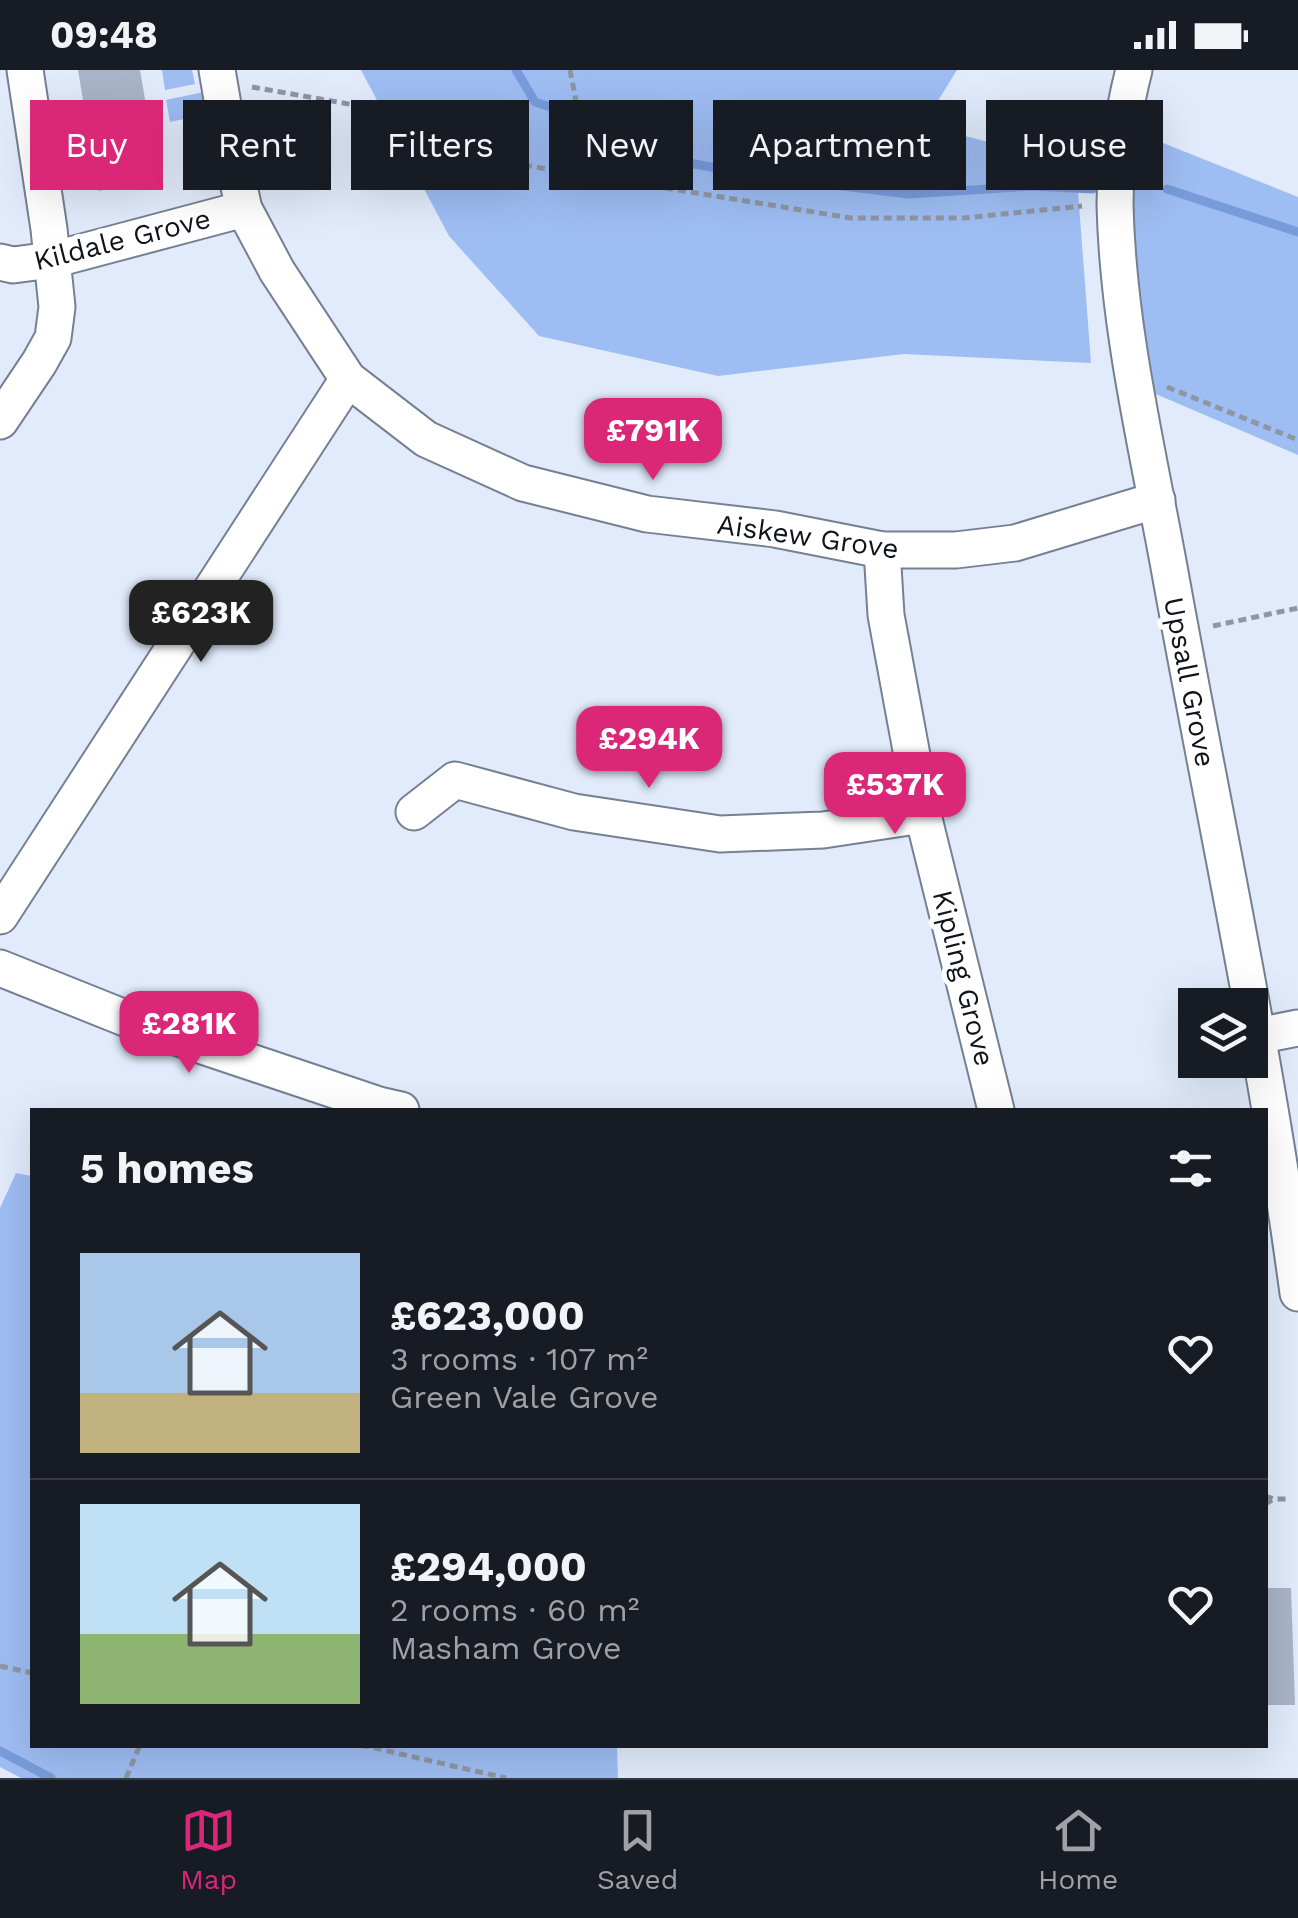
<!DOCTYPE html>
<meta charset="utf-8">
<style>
:root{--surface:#171b24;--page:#20242c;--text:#f1f3f6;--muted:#9ea1a6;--line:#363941;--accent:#db2777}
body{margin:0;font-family:"Work Sans",sans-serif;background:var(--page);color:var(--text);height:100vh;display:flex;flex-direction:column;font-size:38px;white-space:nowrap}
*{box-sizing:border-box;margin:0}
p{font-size:32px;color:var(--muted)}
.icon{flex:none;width:55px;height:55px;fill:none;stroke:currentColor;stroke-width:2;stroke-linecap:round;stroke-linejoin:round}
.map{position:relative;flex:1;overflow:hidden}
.details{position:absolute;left:30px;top:1038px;width:1238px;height:640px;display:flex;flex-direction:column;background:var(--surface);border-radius:0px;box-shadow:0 10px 40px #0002}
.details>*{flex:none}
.banner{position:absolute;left:30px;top:30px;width:1240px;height:90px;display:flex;gap:20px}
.controls{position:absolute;left:1178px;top:918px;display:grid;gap:20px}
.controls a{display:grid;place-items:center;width:90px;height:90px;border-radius:0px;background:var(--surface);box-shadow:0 10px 40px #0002;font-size:50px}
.price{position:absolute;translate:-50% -85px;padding:0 22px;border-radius:20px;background:var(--accent);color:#fff;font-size:32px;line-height:65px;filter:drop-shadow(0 2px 5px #0008)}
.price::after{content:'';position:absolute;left:50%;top:60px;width:30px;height:22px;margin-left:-15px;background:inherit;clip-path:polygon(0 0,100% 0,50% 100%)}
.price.active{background:#222;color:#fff}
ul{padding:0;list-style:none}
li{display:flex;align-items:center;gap:30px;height:250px;padding:0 50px}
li+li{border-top:2px solid var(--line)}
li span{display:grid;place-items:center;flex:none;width:280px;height:200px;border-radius:0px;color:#555}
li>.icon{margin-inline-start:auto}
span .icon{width:120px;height:120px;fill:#fffc;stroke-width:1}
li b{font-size:42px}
h2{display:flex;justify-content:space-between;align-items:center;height:120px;padding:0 50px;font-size:42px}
.pill{padding:0 35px;border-radius:0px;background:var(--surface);box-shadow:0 10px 40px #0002;font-size:35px;line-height:90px}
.pill.active{background:var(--accent);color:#fff}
.status{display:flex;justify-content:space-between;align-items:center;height:70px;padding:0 50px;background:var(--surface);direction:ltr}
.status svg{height:28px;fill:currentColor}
.dock{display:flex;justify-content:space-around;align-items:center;height:140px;border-top:2px solid var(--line);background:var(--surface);font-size:28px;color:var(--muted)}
.dock a{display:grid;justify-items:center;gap:5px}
.dock .active{color:var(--accent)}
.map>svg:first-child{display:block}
.green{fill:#9ebdf3}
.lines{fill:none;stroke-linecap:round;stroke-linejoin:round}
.stream{stroke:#789cdb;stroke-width:9}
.building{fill:#a9b4c8}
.minor-casing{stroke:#758092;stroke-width:39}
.path{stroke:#8e96a2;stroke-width:5;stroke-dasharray:8 5;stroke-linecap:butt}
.minor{stroke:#fff;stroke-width:35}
.labels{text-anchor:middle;stroke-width:10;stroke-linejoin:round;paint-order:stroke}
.street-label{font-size:28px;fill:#0f131a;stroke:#fff}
</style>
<div class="status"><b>09:48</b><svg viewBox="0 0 49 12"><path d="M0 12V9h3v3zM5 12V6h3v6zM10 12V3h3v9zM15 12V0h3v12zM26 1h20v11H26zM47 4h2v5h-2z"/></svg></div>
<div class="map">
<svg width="1298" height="1708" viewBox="0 0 1298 1708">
<rect width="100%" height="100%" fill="#e1ebfb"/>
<g class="green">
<polygon points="162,0 192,0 195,14 165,20"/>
<polygon points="361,0 957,0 923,55 1076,95 1091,293 904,284 718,306 539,266 449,166"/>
<polygon points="204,22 208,44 170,52 166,30"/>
<polygon points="1143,65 1298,127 1298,385 1151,322 1124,180"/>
<polygon points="16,1103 32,1106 32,1675 617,1675 618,1708 21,1708 0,1697 0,1138"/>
</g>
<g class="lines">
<g class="stream">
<polyline points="516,0 535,32 589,49 671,90 775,108 909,124 1033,116 1093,119"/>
<polyline points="1167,119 1298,162"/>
<polyline points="0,1681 51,1708"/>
</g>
</g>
<g class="building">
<polygon points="78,0 140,0 159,111 98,121"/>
<polygon points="1265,1518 1291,1518 1295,1635 1265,1635"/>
</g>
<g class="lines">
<defs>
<g id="minor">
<polyline points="217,0 231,81 244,139 277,201 348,309 426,369 523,413 647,444 775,459 882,480 956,480 1015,473 1157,430"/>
<path d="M1134,0C1124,38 1115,95 1115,135C1118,261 1149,385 1171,508C1214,746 1266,983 1298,1223"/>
<polyline points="0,192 13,195 52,190 244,139"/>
<polyline points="0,351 39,293 53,268 57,237 49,159 25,0"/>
<polyline points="882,480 886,545 923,745 996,1040"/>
<polyline points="414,742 455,710 574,742 720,764 823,760 923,745"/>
<polyline points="0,846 348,309"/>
<polyline points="0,898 155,960 379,1035 401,1040"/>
<polyline points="1257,966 1298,958"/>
</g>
</defs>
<use href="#minor" class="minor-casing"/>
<g class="path">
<polyline points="570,0 577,36 580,106"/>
<polyline points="252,17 417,46 462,65 511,93 851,148 964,148 1082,136"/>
<polyline points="1167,317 1298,370"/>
<polyline points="1213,556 1298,538"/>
<polyline points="1265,1426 1274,1429 1289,1429"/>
<polyline points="1265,1434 1274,1429"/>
<polyline points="0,1596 32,1603"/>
<polyline points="361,1675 506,1708"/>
<polyline points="126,1708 140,1675"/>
</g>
<use href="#minor" class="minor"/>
</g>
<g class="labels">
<g class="street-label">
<text transform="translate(122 169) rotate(-14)" y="10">Kildale Grove</text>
<text transform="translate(808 466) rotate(8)" y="10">Aiskew Grove</text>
<text transform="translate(1190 612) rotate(79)" y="10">Upsall Grove</text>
<text transform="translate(964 908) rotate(76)" y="10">Kipling Grove</text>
</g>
</g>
</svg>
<div class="controls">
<a><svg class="icon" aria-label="layers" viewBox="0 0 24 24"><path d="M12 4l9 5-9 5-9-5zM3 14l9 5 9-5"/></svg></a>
</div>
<b class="price" style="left:653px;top:413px">£791K</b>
<b class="price active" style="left:201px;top:595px">£623K</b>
<b class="price" style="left:649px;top:721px">£294K</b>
<b class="price" style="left:895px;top:767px">£537K</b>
<b class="price" style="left:189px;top:1006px">£281K</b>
<div class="banner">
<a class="pill active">Buy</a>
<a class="pill">Rent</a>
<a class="pill">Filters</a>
<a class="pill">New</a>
<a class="pill">Apartment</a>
<a class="pill">House</a>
</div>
<section class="details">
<h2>5 homes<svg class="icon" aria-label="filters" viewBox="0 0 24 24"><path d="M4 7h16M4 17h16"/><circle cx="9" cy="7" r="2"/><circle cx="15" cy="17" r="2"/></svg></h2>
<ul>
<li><span style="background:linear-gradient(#a9c7e8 70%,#c2b280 0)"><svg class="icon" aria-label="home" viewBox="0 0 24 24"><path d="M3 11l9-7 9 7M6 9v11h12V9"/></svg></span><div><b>£623,000</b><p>3 rooms · 107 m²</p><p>Green Vale Grove</p></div><svg class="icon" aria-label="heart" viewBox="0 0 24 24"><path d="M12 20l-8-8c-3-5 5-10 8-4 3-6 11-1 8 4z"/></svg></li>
<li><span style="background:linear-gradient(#bfe0f5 65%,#8fb573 0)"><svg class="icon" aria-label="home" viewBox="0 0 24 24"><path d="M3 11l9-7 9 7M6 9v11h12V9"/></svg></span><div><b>£294,000</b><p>2 rooms · 60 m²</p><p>Masham Grove</p></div><svg class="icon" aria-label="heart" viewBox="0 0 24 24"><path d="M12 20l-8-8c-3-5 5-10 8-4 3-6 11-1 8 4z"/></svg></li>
</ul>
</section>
</div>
<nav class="dock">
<a class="active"><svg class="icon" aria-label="map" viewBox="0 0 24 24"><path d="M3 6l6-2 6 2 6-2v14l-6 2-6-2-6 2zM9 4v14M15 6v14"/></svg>Map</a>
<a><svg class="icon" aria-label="saved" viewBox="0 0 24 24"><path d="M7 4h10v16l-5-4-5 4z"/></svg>Saved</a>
<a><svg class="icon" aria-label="home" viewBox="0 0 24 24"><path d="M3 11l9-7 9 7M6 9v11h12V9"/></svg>Home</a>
</nav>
